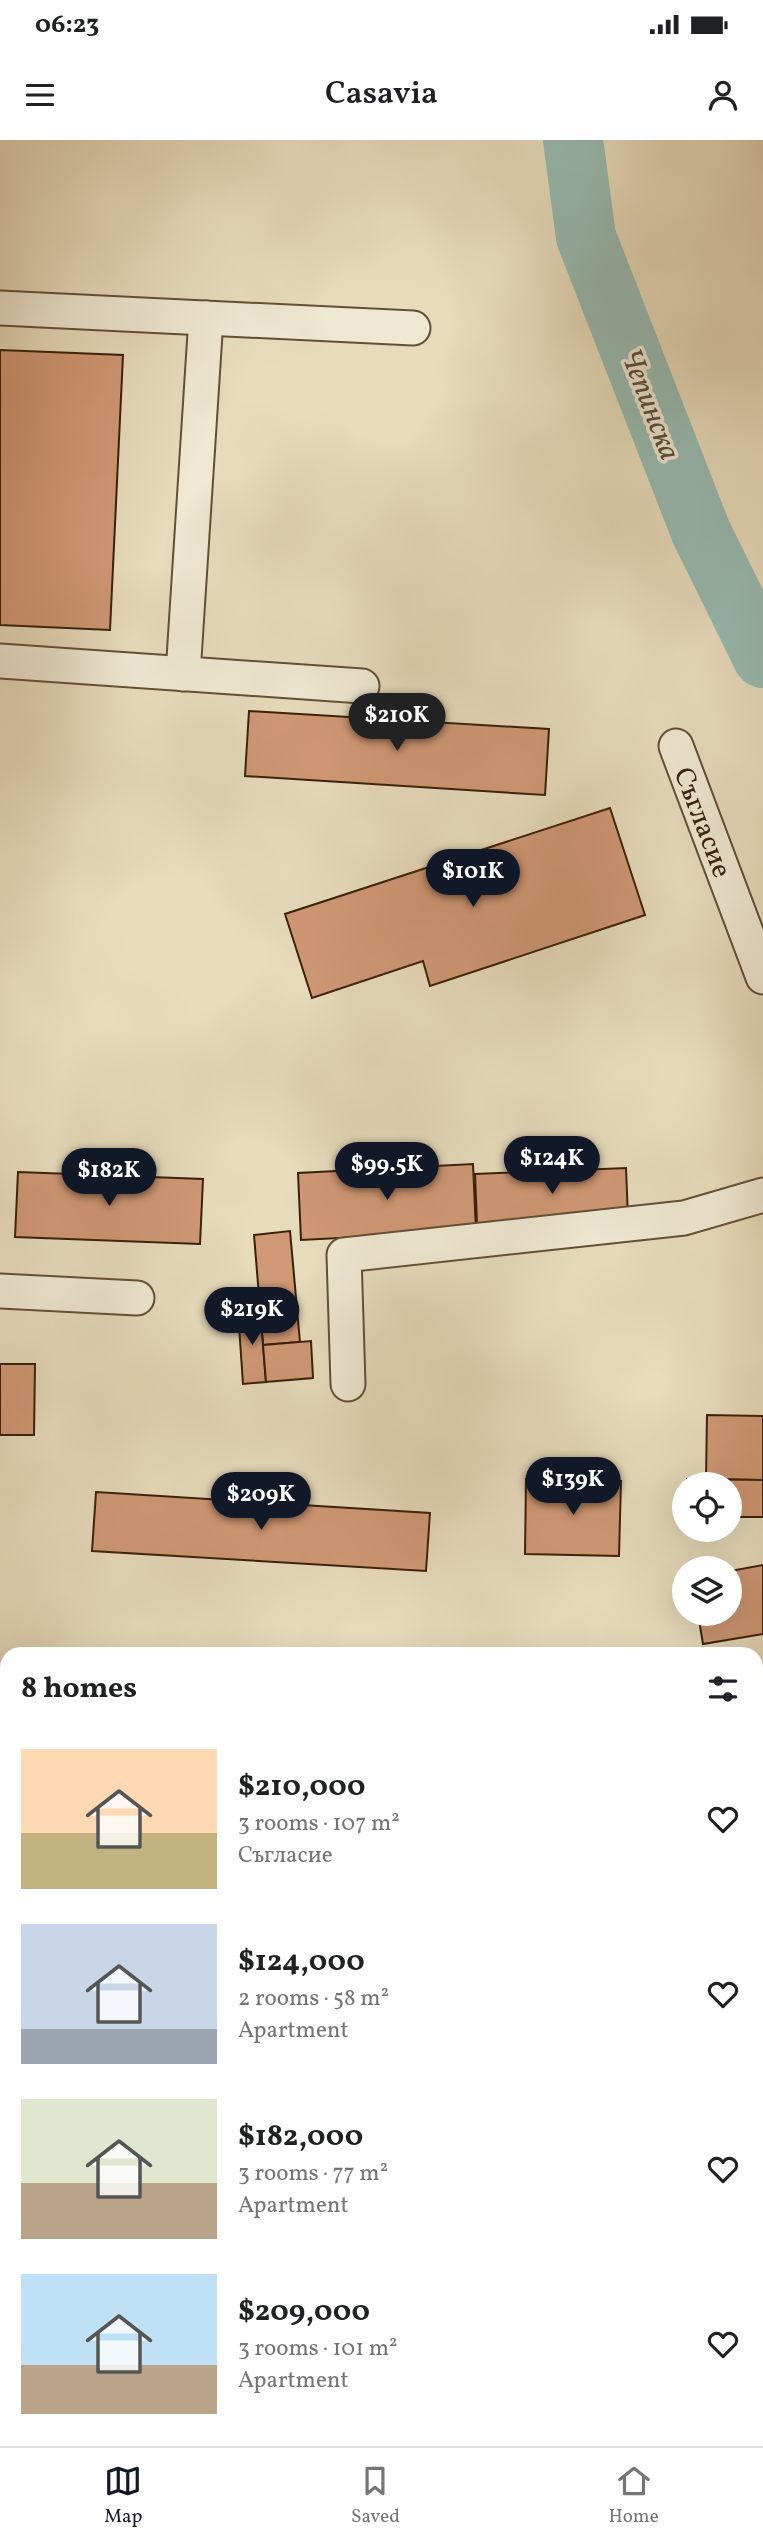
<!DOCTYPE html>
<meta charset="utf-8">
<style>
:root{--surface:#fff;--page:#f2f2f2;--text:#202124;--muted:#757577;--line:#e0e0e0;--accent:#111827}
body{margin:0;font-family:Vollkorn,serif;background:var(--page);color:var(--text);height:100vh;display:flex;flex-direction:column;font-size:26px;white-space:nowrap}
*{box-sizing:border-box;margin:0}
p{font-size:23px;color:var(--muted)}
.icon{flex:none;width:38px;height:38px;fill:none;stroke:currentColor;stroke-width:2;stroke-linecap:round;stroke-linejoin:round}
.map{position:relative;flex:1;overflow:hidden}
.sheet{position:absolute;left:0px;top:1507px;width:763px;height:800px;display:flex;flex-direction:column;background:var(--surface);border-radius:21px 21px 0 0;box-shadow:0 7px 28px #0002}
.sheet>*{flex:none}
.fabs{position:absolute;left:672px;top:1332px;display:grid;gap:14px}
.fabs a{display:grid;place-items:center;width:70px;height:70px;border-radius:50%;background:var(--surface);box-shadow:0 7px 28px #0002;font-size:35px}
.price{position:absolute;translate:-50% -60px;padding:0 16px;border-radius:24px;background:var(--accent);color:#fff;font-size:23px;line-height:46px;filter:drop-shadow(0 2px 4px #0008)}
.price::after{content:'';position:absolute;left:50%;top:42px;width:21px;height:16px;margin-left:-10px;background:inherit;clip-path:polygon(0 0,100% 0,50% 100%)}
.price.selected{background:#222;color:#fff}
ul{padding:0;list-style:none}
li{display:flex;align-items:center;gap:21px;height:175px;padding:0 21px}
li span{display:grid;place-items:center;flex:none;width:196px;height:140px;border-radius:0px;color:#555}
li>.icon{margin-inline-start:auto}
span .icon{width:84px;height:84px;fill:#fffc;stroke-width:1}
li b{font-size:30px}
h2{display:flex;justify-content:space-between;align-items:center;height:84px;padding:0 21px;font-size:30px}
.status{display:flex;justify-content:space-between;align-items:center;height:49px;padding:0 35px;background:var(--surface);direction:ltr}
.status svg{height:19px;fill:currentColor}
header{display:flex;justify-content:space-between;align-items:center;height:91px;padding:0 21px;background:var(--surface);font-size:32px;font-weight:600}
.tabs{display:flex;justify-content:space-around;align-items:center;height:98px;border-top:2px solid var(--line);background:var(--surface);font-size:19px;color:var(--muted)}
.tabs a{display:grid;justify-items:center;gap:4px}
.tabs .selected{color:var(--accent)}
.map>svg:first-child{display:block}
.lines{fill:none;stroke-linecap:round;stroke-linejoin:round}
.river{stroke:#97bbb2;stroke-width:60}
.building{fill:#d09875;stroke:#392009;stroke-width:2}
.minor-casing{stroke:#644f36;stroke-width:37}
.minor{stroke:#efe8d3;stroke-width:33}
.labels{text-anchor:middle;stroke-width:7;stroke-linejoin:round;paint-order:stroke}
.street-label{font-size:28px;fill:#392009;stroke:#efe8d3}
.water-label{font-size:30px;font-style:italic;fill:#554e3c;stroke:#efe8d3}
</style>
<div class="status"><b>06:23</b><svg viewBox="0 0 49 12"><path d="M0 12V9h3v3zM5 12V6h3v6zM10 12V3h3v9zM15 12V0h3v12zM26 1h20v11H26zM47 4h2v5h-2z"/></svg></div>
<header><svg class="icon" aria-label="menu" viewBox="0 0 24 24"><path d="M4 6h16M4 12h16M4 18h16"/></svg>Casavia<svg class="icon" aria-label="person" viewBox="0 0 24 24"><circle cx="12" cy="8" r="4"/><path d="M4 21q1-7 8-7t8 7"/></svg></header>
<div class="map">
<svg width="763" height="2306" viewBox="0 0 763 2306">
<rect width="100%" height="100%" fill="#e7dbbc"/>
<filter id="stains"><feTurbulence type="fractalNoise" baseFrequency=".00286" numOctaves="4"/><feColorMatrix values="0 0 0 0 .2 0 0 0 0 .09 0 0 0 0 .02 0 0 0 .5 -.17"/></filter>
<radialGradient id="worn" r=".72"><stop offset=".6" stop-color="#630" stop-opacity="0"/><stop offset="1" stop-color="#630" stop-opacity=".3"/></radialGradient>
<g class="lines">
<polyline class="river" points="573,0 586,97 701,392 763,518"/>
</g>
<g class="building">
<polygon points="0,210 123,215 110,490 0,485"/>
<polygon points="249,571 549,589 545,655 245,636"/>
<polygon points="610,668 645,775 430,846 423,821 312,858 285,774"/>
<polygon points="473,1024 476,1091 301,1100 298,1033"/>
<polygon points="626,1028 628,1078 477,1084 475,1034"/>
<polygon points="18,1032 203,1039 200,1104 15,1097"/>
<polygon points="290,1091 300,1202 263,1205 254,1095"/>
<polygon points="260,1170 266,1242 243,1244 238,1171"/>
<polygon points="311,1201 313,1238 266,1242 263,1205"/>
<polygon points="0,1224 35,1224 34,1295 0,1295"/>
<polygon points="707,1275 763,1276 763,1340 706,1339"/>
<polygon points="526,1339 621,1341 619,1416 525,1414"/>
<polygon points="687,1339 763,1340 763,1377 730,1377 730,1344 687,1344"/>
<polygon points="96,1352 430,1373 426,1431 92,1411"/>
<polygon points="763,1425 763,1494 703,1504 698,1474 730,1474 730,1431"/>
<polygon points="763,1591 763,1621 756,1620 756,1592"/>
<rect x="756" y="1654" width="7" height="91"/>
<polygon points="756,1837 763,1837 763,1891 756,1892"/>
<polygon points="581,2300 609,2300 617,2306 575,2306"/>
</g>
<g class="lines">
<defs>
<g id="minor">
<polyline points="0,168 413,188"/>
<polyline points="0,521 362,546"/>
<polyline points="183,534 206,178"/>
<polyline points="676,606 763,837"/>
<polyline points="0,1151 137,1158"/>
<polyline points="348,1244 344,1115 684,1078 763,1055"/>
<polyline points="756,1798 763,1798"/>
<polyline points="0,1821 7,1821"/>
<polyline points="0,1876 7,1876"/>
<polyline points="182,2300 182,2306"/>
</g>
</defs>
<use href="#minor" class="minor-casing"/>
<use href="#minor" class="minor"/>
</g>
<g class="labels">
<g class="street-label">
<text transform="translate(704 682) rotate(69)" y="10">Съгласие</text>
</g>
<g class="water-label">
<text transform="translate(651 264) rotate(69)" y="10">Чепинска</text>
</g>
</g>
<rect width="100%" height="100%" filter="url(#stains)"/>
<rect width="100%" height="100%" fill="url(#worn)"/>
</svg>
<div class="fabs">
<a><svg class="icon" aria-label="locate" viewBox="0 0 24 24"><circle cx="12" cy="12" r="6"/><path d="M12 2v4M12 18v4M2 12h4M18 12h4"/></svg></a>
<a><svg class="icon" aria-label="layers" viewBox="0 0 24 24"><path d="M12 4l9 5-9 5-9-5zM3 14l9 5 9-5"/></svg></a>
</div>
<b class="price selected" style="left:397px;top:613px">$210K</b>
<b class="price" style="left:473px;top:769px">$101K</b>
<b class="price" style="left:552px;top:1056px">$124K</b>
<b class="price" style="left:387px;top:1062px">$99.5K</b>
<b class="price" style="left:109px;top:1068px">$182K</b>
<b class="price" style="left:252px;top:1207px">$219K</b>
<b class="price" style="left:573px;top:1377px">$139K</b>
<b class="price" style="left:261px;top:1392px">$209K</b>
<section class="sheet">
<h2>8 homes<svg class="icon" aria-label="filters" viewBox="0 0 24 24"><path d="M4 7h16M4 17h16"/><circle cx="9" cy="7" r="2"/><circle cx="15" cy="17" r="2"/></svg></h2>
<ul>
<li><span style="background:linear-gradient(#ffd9b3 60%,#c2b280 0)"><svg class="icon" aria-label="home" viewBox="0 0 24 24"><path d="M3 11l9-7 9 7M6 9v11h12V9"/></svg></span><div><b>$210,000</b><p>3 rooms · 107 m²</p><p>Съгласие</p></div><svg class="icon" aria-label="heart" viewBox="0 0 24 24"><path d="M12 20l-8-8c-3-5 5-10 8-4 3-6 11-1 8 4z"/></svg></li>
<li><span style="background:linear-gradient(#c9d6e8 75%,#9aa5b1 0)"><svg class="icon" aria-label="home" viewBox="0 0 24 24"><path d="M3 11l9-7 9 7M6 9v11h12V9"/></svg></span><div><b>$124,000</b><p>2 rooms · 58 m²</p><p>Apartment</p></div><svg class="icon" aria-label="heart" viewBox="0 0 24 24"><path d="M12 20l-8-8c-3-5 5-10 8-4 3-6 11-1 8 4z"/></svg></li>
<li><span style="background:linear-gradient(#dfe7d0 60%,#b9a48a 0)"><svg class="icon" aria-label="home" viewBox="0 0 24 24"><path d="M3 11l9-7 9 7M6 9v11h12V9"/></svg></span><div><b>$182,000</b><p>3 rooms · 77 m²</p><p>Apartment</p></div><svg class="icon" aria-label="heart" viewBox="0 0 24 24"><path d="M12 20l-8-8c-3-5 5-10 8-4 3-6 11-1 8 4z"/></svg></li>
<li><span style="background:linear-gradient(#bfe0f5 65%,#b9a48a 0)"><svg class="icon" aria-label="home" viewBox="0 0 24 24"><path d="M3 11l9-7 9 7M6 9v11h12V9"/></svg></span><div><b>$209,000</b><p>3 rooms · 101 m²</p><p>Apartment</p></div><svg class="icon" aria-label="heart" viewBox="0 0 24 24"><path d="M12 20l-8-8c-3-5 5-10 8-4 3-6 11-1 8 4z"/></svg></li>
</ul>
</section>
</div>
<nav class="tabs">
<a class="selected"><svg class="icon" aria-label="map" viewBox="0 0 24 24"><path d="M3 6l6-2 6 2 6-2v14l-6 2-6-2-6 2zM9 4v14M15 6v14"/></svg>Map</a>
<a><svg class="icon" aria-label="saved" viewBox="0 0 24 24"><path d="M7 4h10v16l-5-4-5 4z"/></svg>Saved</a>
<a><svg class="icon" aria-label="home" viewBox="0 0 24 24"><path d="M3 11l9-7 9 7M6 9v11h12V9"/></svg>Home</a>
</nav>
